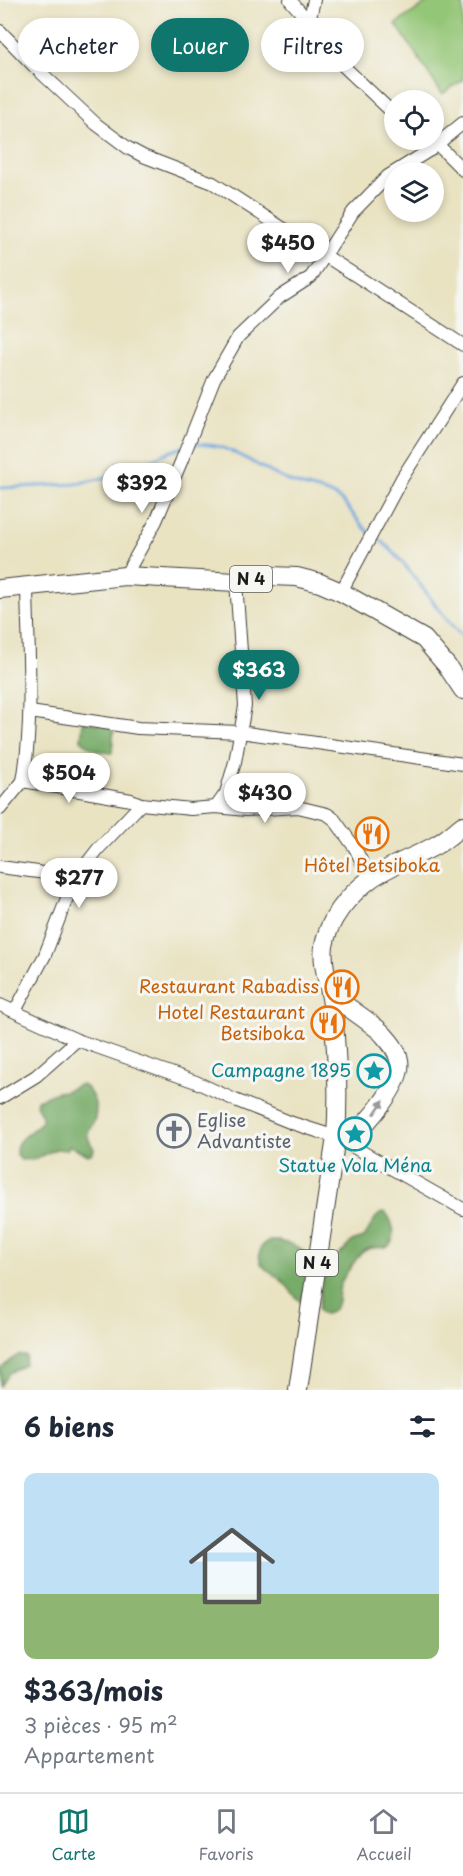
<!DOCTYPE html>
<html lang="fr">
<meta charset="utf-8">
<style>
:root{--surface:#fff;--page:#f2f2f3;--text:#1f2937;--muted:#747a83;--line:#e0e1e3;--accent:#0f766e}
body{margin:0;font-family:"Playpen Sans",sans-serif;background:var(--page);color:var(--text);height:100vh;display:flex;flex-direction:column;font-size:22px;white-space:nowrap}
*{box-sizing:border-box;margin:0}
p{font-size:20px;color:var(--muted)}
.icon{flex:none;width:33px;height:33px;fill:none;stroke:currentColor;stroke-width:2;stroke-linecap:round;stroke-linejoin:round}
.map{position:relative;height:1390px;overflow:hidden}
.side{display:flex;flex-direction:column;background:var(--surface);flex:1}
.side>*{flex:none}
.guide{position:absolute;left:18px;top:18px;width:428px;height:54px;display:flex;gap:12px}
.fabs{position:absolute;left:384px;top:90px;display:grid;gap:12px}
.fabs a{display:grid;place-items:center;width:60px;height:60px;border-radius:50%;background:var(--surface);box-shadow:0 3px 9px #0003;font-size:30px}
.price{position:absolute;translate:-50% -51px;padding:0 14px;border-radius:21px;background:#fff;color:#222;font-size:20px;line-height:39px;filter:drop-shadow(0 2px 3px #0008)}
.price::after{content:'';position:absolute;left:50%;top:36px;width:18px;height:14px;margin-left:-9px;background:inherit;clip-path:polygon(0 0,100% 0,50% 100%)}
.price.on{background:var(--accent);color:#fff}
ul{padding:0;list-style:none}
li{display:grid;align-content:center;gap:12px;height:318px;padding:0 24px}
li+li{border-top:2px solid var(--line)}
li span{display:grid;place-items:center;height:186px;border-radius:12px;color:#555}
li>.icon{margin-inline-start:auto}
span .icon{width:108px;height:108px;fill:#fffc;stroke-width:1}
li b{font-size:26px}
h2{display:flex;justify-content:space-between;align-items:center;height:72px;padding:0 24px;font-size:26px}
.chip{padding:0 21px;border-radius:27px;background:var(--surface);box-shadow:0 3px 9px #0003;font-size:21px;line-height:54px}
.chip.on{background:var(--accent);color:#fff}
.tab-bar{display:flex;justify-content:space-around;align-items:center;height:84px;border-top:2px solid var(--line);background:var(--surface);font-size:16px;color:var(--muted)}
.tab-bar a{display:grid;justify-items:center;gap:3px}
.tab-bar .on{color:var(--accent)}
.map>svg:first-child{display:block}
.green{fill:#94c677;stroke:#58714a;stroke-width:1.5}
.forest{fill:#77ab68;stroke:#4a6442;stroke-width:1.5}
.lines{fill:none;stroke-linecap:round;stroke-linejoin:round}
.stream{stroke:#70a4dc;stroke-width:3}
.street-casing{stroke:#3b3a35;stroke-width:14}
.primary-casing{stroke:#3b3a35;stroke-width:20}
.street{stroke:#fff;stroke-width:12}
.primary{stroke:#fff;stroke-width:18}
.oneway{fill:#999}
.labels{text-anchor:middle;stroke-width:6;stroke-linejoin:round;paint-order:stroke}
.shield{fill:#f6f6f2;stroke:#5d5d5c;stroke-width:1.5}
.shield-label{font-size:16px;font-weight:bold;fill:#1c1c1c}
.food-label{font-size:18px;fill:#c56008;stroke:#f6f6f2;text-anchor:end}
.culture-label{font-size:18px;fill:#0d838f;stroke:#f6f6f2;text-anchor:end}
.worship-label{font-size:18px;fill:#5b616d;stroke:#f6f6f2;text-anchor:start}
</style>
<div class="map">
<svg width="463" height="1390" viewBox="0 0 463 1390">
<rect width="100%" height="100%" fill="#f6f6f2"/>
<filter id="ink" filterUnits="userSpaceOnUse"><feTurbulence type="fractalNoise" baseFrequency=".0167" numOctaves="2"/><feDisplacementMap in="SourceGraphic" scale="12" xChannelSelector="R" yChannelSelector="G"/><feConvolveMatrix kernelMatrix="1 2 1 2 8 2 1 2 1" color-interpolation-filters="sRGB"/></filter>
<filter id="wash" filterUnits="userSpaceOnUse"><feTurbulence type="fractalNoise" baseFrequency=".008" numOctaves="4" result="noise"/><feDisplacementMap in="SourceGraphic" scale="24" xChannelSelector="R" yChannelSelector="G"/><feGaussianBlur stdDeviation="1.35" result="paint"/><feColorMatrix in="noise" values="0 0 0 0 0 0 0 0 0 0 0 0 0 0 0 0 0 1.4 0 .05"/><feComposite in="paint" operator="in"/></filter>
<g filter="url(#wash)">
<rect width="100%" height="100%" fill="#e9e3c2"/>
<polygon class="green" points="431,0 463,0 463,80 442,94 396,24"/>
<g class="forest">
<path d="M83,721L114,727L112,753C99,752 91,749 81,740Z"/>
<path d="M81,1084C92,1090 98,1106 95,1118C94,1124 87,1129 88,1136C88,1140 92,1145 94,1149L93,1153L88,1155L73,1147L69,1146L67,1150L56,1149L35,1159L21,1160C4,1142 35,1132 42,1121V1116L36,1105L37,1100L57,1092L65,1091Z"/>
<path d="M385,1212C392,1219 399,1239 388,1246C382,1249 373,1246 366,1250C359,1253 355,1261 351,1267C347,1272 343,1278 341,1283C336,1294 342,1306 330,1312C325,1315 323,1315 318,1310L324,1268L329,1260L344,1251L352,1241L364,1237C371,1228 374,1214 385,1212Z"/>
<path d="M279,1241C285,1243 293,1244 298,1247C317,1259 306,1285 302,1303C293,1296 290,1288 282,1281C276,1276 268,1272 263,1266C257,1259 259,1243 269,1241C273,1241 276,1241 279,1241Z"/>
<polygon points="18,1355 26,1356 25,1365 9,1373 0,1386 0,1369"/>
</g>
<g class="lines">
<g class="stream">
<path d="M192,445C201,443 211,445 220,447C248,456 271,476 299,485C313,489 330,491 342,501C352,510 358,524 369,532"/>
<polyline points="0,488 75,484 108,477 131,471 163,454 183,447"/>
<path d="M375,536C411,563 431,606 463,637"/>
</g>
</g>
</g>
<g filter="url(#ink)">
<g class="lines">
<defs>
<g id="street">
<polyline points="290,0 309,22"/>
<polyline points="314,0 309,22 336,59 394,114"/>
<polyline points="0,31 34,66 96,124 128,148 143,156 213,183 463,345"/>
<polyline points="419,140 430,150"/>
<polyline points="437,144 463,170"/>
<polyline points="125,576 156,521 181,462 214,379 238,337 280,297 311,277 353,212 388,176 430,150 463,123"/>
<polyline points="341,592 402,478 463,383"/>
<polyline points="30,712 138,728 240,732 463,764"/>
<path d="M23,781C34,717 28,651 27,586"/>
<polyline points="216,807 226,793 235,762 245,706 236,582"/>
<polyline points="0,809 23,781 131,800 141,804 191,809 216,807 246,810 298,807 327,814 334,819 355,848 370,879"/>
<polyline points="0,867 38,872 74,880"/>
<polyline points="0,1005 77,1040 196,1082 235,1100 292,1123 336,1137 463,1209"/>
<polyline points="15,1011 45,955 74,880 98,849 141,804"/>
<polyline points="0,1098 36,1076 77,1040"/>
</g>
<g id="primary">
<polyline points="0,589 125,576 236,582 271,576 297,577 320,583 341,592 424,639 447,666 463,690"/>
<path d="M331,994C347,1008 367,1019 382,1033C389,1041 397,1049 399,1060C404,1084 365,1125 349,1140L336,1137"/>
<path d="M298,1390L336,1137C339,1092 337,1049 332,1005C330,986 321,965 324,946C328,920 348,896 369,880C389,865 416,857 438,844C447,839 455,831 463,825"/>
</g>
</defs>
<use href="#street" class="street-casing"/>
<use href="#primary" class="primary-casing"/>
<use href="#street" class="street"/>
<use href="#primary" class="primary"/>
</g>
<defs><path id="oneway-solid" d="M-6-.8H1V-3.2L6.5 0L1 3.2V.8H-6Z" transform="scale(1.5)"/></defs>
<use class="oneway" href="#oneway-solid" transform="translate(379 1107) rotate(-56)"/>
</g>
<defs>
<symbol id="restaurant-ring" viewBox="-11 -11 22 22"><circle r="9.5" fill="#f6f6f2" stroke="#e8710a" stroke-width="1.5"/><path d="M-5-6h1v4h1v-4h1v4h1v-4h1v5L-1.5 .5V6h-2V.5L-5-1ZM5-6V6H3V1.5H1.5Q1.5-4 5-6Z" fill="#e8710a"/></symbol>
<symbol id="sight-ring" viewBox="-11 -11 22 22"><circle r="9.5" fill="#f6f6f2" stroke="#0f9aa8" stroke-width="1.5"/><path d="M0-6L1.8-2.2L6-1.7L2.9 1.2L3.7 5.4L0 3.3L-3.7 5.4L-2.9 1.2L-6-1.7L-1.8-2.2Z" fill="#0f9aa8"/></symbol>
<symbol id="church-ring" viewBox="-11 -11 22 22"><circle r="9.5" fill="#f6f6f2" stroke="#6b7280" stroke-width="1.5"/><path d="M-1.2-6h2.4v3.5h3.3v2.4h-3.3V6h-2.4V-.1h-3.3v-2.4h3.3Z" fill="#6b7280"/></symbol>
</defs>
<g fill-rule="evenodd">
<use href="#restaurant-ring" x="353" y="815" width="38" height="38"/>
<use href="#restaurant-ring" x="323" y="968" width="38" height="38"/>
<use href="#restaurant-ring" x="309" y="1004" width="38" height="38"/>
<use href="#sight-ring" x="355" y="1052" width="38" height="38"/>
<use href="#church-ring" x="155" y="1112" width="38" height="38"/>
<use href="#sight-ring" x="336" y="1115" width="38" height="38"/>
</g>
<g class="labels">
<g class="shield">
<rect x="230" y="566" width="42" height="26" rx="4.5"/>
<rect x="296" y="1250" width="42" height="26" rx="4.5"/>
</g>
<g class="shield-label">
<text x="251" y="585">N 4</text>
<text x="317" y="1269">N 4</text>
</g>
<g class="food-label">
<text x="372" y="872" text-anchor="middle">Hôtel Betsiboka</text>
<text x="319" y="993">Restaurant Rabadiss</text>
<text x="305" y="1019">Hotel Restaurant<tspan x="305" dy="21">Betsiboka</tspan></text>
</g>
<g class="culture-label">
<text x="351" y="1077">Campagne 1895</text>
<text x="355" y="1172" text-anchor="middle">Statue Vola Ména</text>
</g>
<g class="worship-label">
<text x="197" y="1127">Eglise<tspan x="197" dy="21">Advantiste</tspan></text>
</g>
</g>
</svg>
<div class="fabs">
<a><svg class="icon" aria-label="locate" viewBox="0 0 24 24"><circle cx="12" cy="12" r="6"/><path d="M12 2v4M12 18v4M2 12h4M18 12h4"/></svg></a>
<a><svg class="icon" aria-label="layers" viewBox="0 0 24 24"><path d="M12 4l9 5-9 5-9-5zM3 14l9 5 9-5"/></svg></a>
</div>
<b class="price" style="left:288px;top:274px">$450</b>
<b class="price" style="left:142px;top:514px">$392</b>
<b class="price on" style="left:259px;top:701px">$363</b>
<b class="price" style="left:69px;top:804px">$504</b>
<b class="price" style="left:265px;top:824px">$430</b>
<b class="price" style="left:79px;top:909px">$277</b>
<div class="guide">
<a class="chip">Acheter</a>
<a class="chip on">Louer</a>
<a class="chip">Filtres</a>
</div>
</div>
<section class="side">
<h2>6 biens<svg class="icon" aria-label="filters" viewBox="0 0 24 24"><path d="M4 7h16M4 17h16"/><circle cx="9" cy="7" r="2"/><circle cx="15" cy="17" r="2"/></svg></h2>
<ul>
<li><span style="background:linear-gradient(#bfe0f5 65%,#8fb573 0)"><svg class="icon" aria-label="home" viewBox="0 0 24 24"><path d="M3 11l9-7 9 7M6 9v11h12V9"/></svg></span><div><b>$363/mois</b><p>3 pièces · 95 m²</p><p>Appartement</p></div></li>
</ul>
</section>
<nav class="tab-bar">
<a class="on"><svg class="icon" aria-label="map" viewBox="0 0 24 24"><path d="M3 6l6-2 6 2 6-2v14l-6 2-6-2-6 2zM9 4v14M15 6v14"/></svg>Carte</a>
<a><svg class="icon" aria-label="saved" viewBox="0 0 24 24"><path d="M7 4h10v16l-5-4-5 4z"/></svg>Favoris</a>
<a><svg class="icon" aria-label="home" viewBox="0 0 24 24"><path d="M3 11l9-7 9 7M6 9v11h12V9"/></svg>Accueil</a>
</nav>
